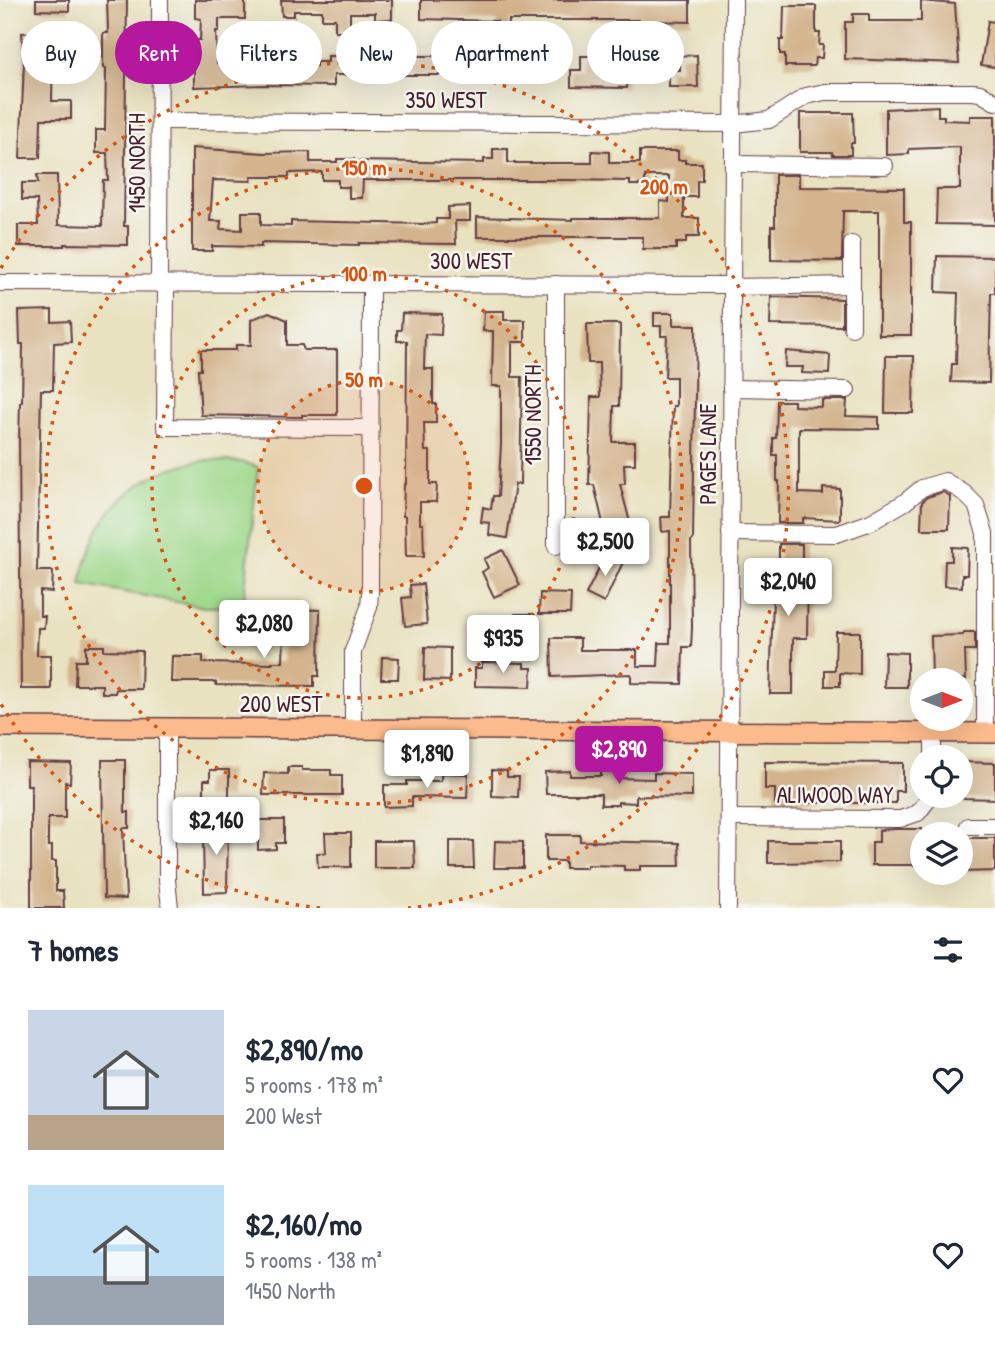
<!DOCTYPE html>
<meta charset="utf-8">
<style>
:root{--surface:#fff;--page:#f2f2f3;--text:#1f2937;--muted:#747a83;--accent:#b5179e}
body{margin:0;font-family:"Patrick Hand",sans-serif;background:var(--page);color:var(--text);height:100vh;display:flex;flex-direction:column;font-size:26px;white-space:nowrap}
*{box-sizing:border-box;margin:0}
p{font-size:23px;color:var(--muted)}
.icon{flex:none;width:38px;height:38px;fill:none;stroke:currentColor;stroke-width:2;stroke-linecap:round;stroke-linejoin:round}
.map{position:relative;height:908px;overflow:hidden}
.details{display:flex;flex-direction:column;background:var(--surface);flex:1}
.details>*{flex:none}
.hud{position:absolute;left:21px;top:21px;width:954px;height:63px;display:flex;gap:14px}
.needle{width:46px;rotate:90deg}
.buttons{position:absolute;left:910px;top:668px;display:grid;gap:14px}
.buttons a{display:grid;place-items:center;width:63px;height:63px;border-radius:50%;background:var(--surface);box-shadow:0 7px 28px #0002;font-size:35px}
.price{position:absolute;translate:-50% -60px;padding:0 16px;border-radius:7px;background:#fff;color:#222;font-size:23px;line-height:46px;filter:drop-shadow(0 2px 4px #0008)}
.price::after{content:'';position:absolute;left:50%;top:42px;width:21px;height:16px;margin-left:-10px;background:inherit;clip-path:polygon(0 0,100% 0,50% 100%)}
.price.current{background:var(--accent);color:#fff}
ul{padding:0;list-style:none}
li{display:flex;align-items:center;gap:21px;height:175px;padding:0 28px}
li span{display:grid;place-items:center;flex:none;width:196px;height:140px;border-radius:0px;color:#555}
li>.icon{margin-inline-start:auto}
span .icon{width:84px;height:84px;fill:#fffc;stroke-width:1}
li b{font-size:30px}
h2{display:flex;justify-content:space-between;align-items:center;height:84px;padding:0 28px;font-size:30px}
.tag{padding:0 24px;border-radius:32px;background:var(--surface);box-shadow:0 7px 28px #0002;font-size:24px;line-height:63px}
.tag.current{background:var(--accent);color:#fff}
.map>svg:first-child{display:block}
.park{fill:#9fd88b;stroke:#747c5b;stroke-width:2}
.building{fill:#d3b48d}
.lines{fill:none;stroke-linecap:round;stroke-linejoin:round}
.minor-casing{stroke:#623c42;stroke-width:18}
.major-casing{stroke:#623c42;stroke-width:22}
.minor{stroke:#fff;stroke-width:16}
.major{stroke:#fbbb8c;stroke-width:19}
.ring{fill:none;stroke:#d8530f;stroke-width:3.5;stroke-dasharray:3.5 7}
.labels{text-anchor:middle;stroke-width:5;stroke-linejoin:round;paint-order:stroke}
.street-label{font-size:23px;fill:#4a1f2b;stroke:#f6f6f2}
.centre{fill:#d8530f;stroke:#f6f6f2;stroke-width:3.5}
.ring-label{font-size:21px;text-anchor:middle;font-weight:bold;fill:#d8530f;stroke:#f6f6f2;stroke-width:5;stroke-linejoin:round;paint-order:stroke}
</style>
<div class="map">
<svg width="995" height="908" viewBox="0 0 995 908">
<rect width="100%" height="100%" fill="#f6f6f2"/>
<filter id="ink" filterUnits="userSpaceOnUse"><feTurbulence type="fractalNoise" baseFrequency=".0143" numOctaves="2"/><feDisplacementMap in="SourceGraphic" scale="14" xChannelSelector="R" yChannelSelector="G"/><feConvolveMatrix kernelMatrix="1 2 1 2 8 2 1 2 1" color-interpolation-filters="sRGB"/></filter>
<filter id="wash" filterUnits="userSpaceOnUse"><feTurbulence type="fractalNoise" baseFrequency=".00686" numOctaves="4" result="noise"/><feDisplacementMap in="SourceGraphic" scale="28" xChannelSelector="R" yChannelSelector="G"/><feGaussianBlur stdDeviation="1.57" result="paint"/><feColorMatrix in="noise" values="0 0 0 0 0 0 0 0 0 0 0 0 0 0 0 0 0 1.4 0 .05"/><feComposite in="paint" operator="in"/></filter>
<g filter="url(#wash)">
<rect width="100%" height="100%" fill="#e9e2c1"/>
<path class="park" d="M208,460L242,462L258,467L244,598L238,606L204,607L81,584C92,513 136,469 208,460Z"/>
<g id="blocks">
<g class="building">
<polygon points="36,0 69,0 69,11 36,10"/>
<polygon points="107,0 127,0 124,226 128,226 128,245 64,244 64,246 18,246 18,225 38,225 37,200 22,200 22,183 38,183 37,175 57,175 58,225 102,226 103,180 108,180 107,153 96,153 96,130 105,130 106,68 103,68 103,33 108,33"/>
<polygon points="195,0 245,0 245,19 219,19 219,31 216,31 217,63 242,63 242,59 258,59 258,66 316,66 316,62 328,62 328,56 472,56 472,54 496,53 497,21 421,19 421,0 690,0 690,22 651,21 651,26 638,26 638,20 509,20 508,54 553,53 553,74 547,74 547,78 515,78 515,75 334,75 334,86 264,85 194,87 194,40 200,40 201,19 195,18"/>
<polygon points="281,0 392,0 392,19 375,20 375,13 350,13 350,31 335,31 335,19 322,19 322,11 294,11 294,16 282,16"/>
<polygon points="921,1 955,4 959,63 845,59 845,22 853,22 853,14 869,14 869,21 921,21"/>
<polygon points="784,6 816,6 816,33 820,33 819,45 823,45 822,58 815,58 814,66 785,66 785,54 780,54 780,40 783,40"/>
<polygon points="988,21 995,22 995,67 981,65"/>
<polygon points="39,32 39,43 53,42 52,101 71,101 71,119 41,119 40,158 20,158 24,62 22,33"/>
<polygon points="697,55 698,87 669,87 669,70 680,70 680,56"/>
<polygon points="581,56 599,56 599,73 622,74 622,56 651,57 650,76 628,76 627,88 571,87 571,70 581,70"/>
<polygon points="938,106 938,116 944,116 944,120 970,121 970,116 995,116 995,225 936,224 937,189 960,189 960,147 909,149 909,154 886,155 886,109"/>
<polygon points="800,113 853,113 854,143 851,143 851,155 833,155 832,152 800,152"/>
<polygon points="192,148 264,153 310,152 310,162 337,162 337,159 354,159 354,161 484,163 484,159 493,159 493,149 508,149 508,163 592,163 592,151 609,152 609,163 640,163 640,151 678,151 678,160 685,160 685,163 702,163 702,180 697,181 697,197 684,197 684,218 699,218 699,237 686,237 686,243 676,243 676,249 643,249 643,237 477,237 477,217 573,220 573,218 660,218 660,201 669,202 669,176 645,176 645,185 630,185 630,181 568,180 363,180 362,198 349,198 349,187 338,187 338,180 322,180 322,172 289,173 289,177 251,177 251,181 213,180 210,221 221,221 220,229 242,230 242,212 261,212 261,225 291,226 291,221 425,224 436,223 436,219 448,219 448,207 470,206 470,221 455,221 456,244 359,243 359,245 261,243 261,247 212,246 212,251 192,251"/>
<polygon points="775,175 799,175 799,187 904,188 904,222 911,222 911,335 879,335 879,211 843,211 842,261 771,260 771,226 775,226"/>
<polygon points="937,256 995,257 995,293 991,293 989,383 951,382 952,364 956,364 958,293 936,292"/>
<polygon points="771,297 842,299 842,326 770,325"/>
<polygon points="52,310 52,322 70,321 71,342 54,343 53,390 41,390 37,571 53,571 52,592 40,591 40,616 45,616 44,628 38,628 37,655 51,655 51,689 21,689 19,441 20,402 22,402 23,344 20,344 19,311"/>
<polygon points="484,311 504,311 504,320 525,320 525,342 512,342 512,377 522,377 520,484 515,484 507,538 489,535 490,523 481,522 483,507 491,509 493,496 498,496 501,445 501,386 492,386 493,331 483,331"/>
<polygon points="269,312 287,320 287,345 302,345 304,350 337,350 337,415 302,415 302,417 201,415 198,370 201,370 201,350 236,350 236,345 251,345 251,320"/>
<polygon points="402,313 442,314 441,335 425,334 424,369 433,369 433,404 436,404 436,423 424,423 425,451 430,451 430,484 437,484 436,502 420,502 420,524 423,524 424,556 406,556 405,516 403,516 404,484 406,484 407,341 397,341 397,330 401,330"/>
<polygon points="654,313 673,313 673,325 696,325 693,540 691,541 692,628 691,647 683,647 682,684 631,683 631,674 552,677 551,638 580,638 580,650 637,650 637,666 658,666 659,643 670,643 670,531 662,532 661,517 670,517 673,406 676,406 676,377 665,377 667,336 661,336 661,326 654,326"/>
<polygon points="587,324 620,324 619,406 614,406 613,442 635,442 635,464 624,464 625,484 620,484 633,534 607,540 594,485 589,485 591,397 600,397 599,363 588,363"/>
<polygon points="786,351 830,355 829,374 802,373 803,367 785,367"/>
<polygon points="886,356 914,356 913,413 885,413"/>
<polygon points="822,400 847,400 846,416 879,417 879,429 799,428 799,493 823,494 823,488 840,489 840,520 803,518 803,523 778,523 779,481 777,481 777,455 773,455 773,438 776,438 777,401 794,401 794,406 822,407"/>
<polygon points="943,492 950,496 949,529 921,529 922,502 927,497"/>
<polygon points="779,544 802,544 802,571 808,571 807,638 793,638 793,694 770,694 773,598 785,598 785,572 779,572"/>
<polygon points="952,547 968,548 967,575 962,575 962,587 944,586 945,561 952,561"/>
<polygon points="503,550 520,585 494,597 482,572 488,568 484,559"/>
<polygon points="607,552 624,560 604,603 586,594"/>
<polygon points="423,584 427,624 405,626 402,598 411,597 410,585"/>
<polygon points="540,593 571,594 570,614 539,614"/>
<polygon points="288,609 320,610 319,676 314,676 314,686 216,685 216,682 171,682 172,656 203,656 203,663 272,664 272,662 283,662 284,631 287,631"/>
<polygon points="515,614 532,614 532,631 515,630"/>
<polygon points="836,632 860,632 860,674 840,673 840,686 825,686 825,670 835,670"/>
<polygon points="964,632 975,632 975,650 965,650 966,679 932,680 931,636 963,635"/>
<polygon points="86,646 104,646 104,650 142,651 141,689 116,689 115,693 102,693 102,685 75,685 76,661 86,661"/>
<polygon points="425,647 450,648 450,681 424,680"/>
<polygon points="885,652 907,653 907,687 884,687"/>
<polygon points="382,657 399,658 398,679 381,679"/>
<polygon points="482,662 524,663 524,668 532,668 531,687 475,686 475,668 482,668"/>
<polygon points="102,760 125,760 125,812 129,812 129,828 123,828 126,899 104,898"/>
<polygon points="27,762 71,763 70,783 65,782 65,818 48,818 48,846 52,846 52,861 56,861 56,891 63,891 64,908 31,908 31,785 27,785"/>
<polygon points="765,762 903,763 903,791 896,791 896,803 850,803 850,791 820,790 820,803 775,803 775,789 765,789"/>
<polygon points="961,762 995,763 995,799 961,798"/>
<polygon points="288,767 302,767 302,770 331,770 331,775 342,775 342,795 263,795 264,773 288,774"/>
<polygon points="210,770 229,770 229,798 204,798 204,780 210,780"/>
<polygon points="492,770 507,771 507,777 519,777 518,797 492,796"/>
<polygon points="601,770 616,770 616,778 654,779 654,773 692,774 692,797 636,796 636,803 618,802 618,805 601,805 601,794 546,794 545,772 570,771 570,776 601,776"/>
<polygon points="441,773 468,774 467,798 412,797 412,806 384,807 384,785 407,785 407,781 441,781"/>
<polygon points="228,819 227,892 204,893 203,832 209,831 209,820"/>
<polygon points="258,820 284,820 284,843 276,843 276,849 258,850"/>
<polygon points="895,829 922,829 922,865 872,865 872,842 879,842 879,830"/>
<polygon points="325,833 351,833 351,867 318,867 317,853 326,853"/>
<polygon points="546,835 580,835 580,841 679,843 680,866 640,866 640,870 624,870 624,866 587,865 587,868 565,868 565,861 546,861"/>
<polygon points="961,838 995,838 995,871 961,872"/>
<polygon points="374,841 414,841 415,868 374,868"/>
<polygon points="450,841 473,841 474,868 450,868"/>
<polygon points="495,841 523,842 523,868 494,868"/>
<polygon points="768,841 840,841 840,862 768,863"/>
</g>
</g>
</g>
<g filter="url(#ink)">
<use href="#blocks" fill-opacity="0" stroke="#623c42" stroke-width="2"/>
<g class="lines">
<defs>
<g id="minor">
<polyline points="160,121 733,124 769,120 806,96 825,92 973,92 980,93 995,102"/>
<polyline points="733,164 885,166"/>
<polyline points="0,283 732,285"/>
<polyline points="159,284 160,0"/>
<polyline points="166,284 165,427 371,428"/>
<polyline points="852,285 852,328"/>
<polyline points="732,287 852,285 852,244"/>
<polyline points="731,388 847,390"/>
<polyline points="730,533 837,534 871,522 905,502 922,488 945,481 964,493 976,505 985,533 985,733"/>
<polyline points="556,546 556,284"/>
<polyline points="167,727 167,880 170,908"/>
<polyline points="353,729 353,651 369,607 370,592 371,284"/>
<polyline points="933,732 933,758"/>
<polyline points="729,818 900,819 918,813 931,796"/>
<polyline points="968,826 995,826"/>
<polyline points="728,908 734,0"/>
</g>
<polyline id="major" points="0,727 995,733"/>
</defs>
<use href="#minor" class="minor-casing"/>
<use href="#major" class="major-casing"/>
<use href="#minor" class="minor"/>
<use href="#major" class="major"/>
</g>
</g>
<circle cx="364" cy="486" r="106" fill="#d8530f" fill-opacity=".12"/>
<g class="ring">
<circle cx="364" cy="486" r="106"/>
<circle cx="364" cy="486" r="212"/>
<circle cx="364" cy="486" r="318"/>
<path d="M320 908A424 424 0 0 1 1 704M1 268A424 424 0 1 1 408 908"/>
</g>
<g class="labels">
<g class="street-label">
<text x="446" y="108">350 WEST</text>
<text transform="translate(137 163) rotate(-90)" y="8">1450 NORTH</text>
<text x="471" y="269">300 WEST</text>
<text transform="translate(533 415) rotate(-90)" y="8">1550 NORTH</text>
<text transform="translate(708 454) rotate(-90)" y="8">PAGES LANE</text>
<text x="281" y="712">200 WEST</text>
<text x="835" y="803">ALIWOOD WAY</text>
</g>
</g>
<circle cx="364" cy="486" r="10" class="centre"/>
<g class="ring-label">
<text x="364" y="175">150 m</text>
<text x="664" y="194">200 m</text>
<text x="364" y="281">100 m</text>
<text x="364" y="387">50 m</text>
</g>
</svg>
<div class="buttons">
<a><svg class="needle" viewBox="-14 -14 28 28"><path d="M0-13l5 13h-10z" fill="#e53935"/><path d="M0 13l5-13h-10z" fill="#747a83"/></svg></a>
<a><svg class="icon" aria-label="locate" viewBox="0 0 24 24"><circle cx="12" cy="12" r="6"/><path d="M12 2v4M12 18v4M2 12h4M18 12h4"/></svg></a>
<a><svg class="icon" aria-label="layers" viewBox="0 0 24 24"><path d="M12 4l9 5-9 5-9-5zM3 14l9 5 9-5"/></svg></a>
</div>
<b class="price" style="left:605px;top:578px">$2,500</b>
<b class="price" style="left:788px;top:618px">$2,040</b>
<b class="price" style="left:264px;top:660px">$2,080</b>
<b class="price" style="left:503px;top:675px">$935</b>
<b class="price current" style="left:619px;top:786px">$2,890</b>
<b class="price" style="left:427px;top:790px">$1,890</b>
<b class="price" style="left:216px;top:857px">$2,160</b>
<div class="hud">
<a class="tag">Buy</a>
<a class="tag current">Rent</a>
<a class="tag">Filters</a>
<a class="tag">New</a>
<a class="tag">Apartment</a>
<a class="tag">House</a>
</div>
</div>
<section class="details">
<h2>7 homes<svg class="icon" aria-label="filters" viewBox="0 0 24 24"><path d="M4 7h16M4 17h16"/><circle cx="9" cy="7" r="2"/><circle cx="15" cy="17" r="2"/></svg></h2>
<ul>
<li><span style="background:linear-gradient(#c9d6e8 75%,#b9a48a 0)"><svg class="icon" aria-label="home" viewBox="0 0 24 24"><path d="M3 11l9-7 9 7M6 9v11h12V9"/></svg></span><div><b>$2,890/mo</b><p>5 rooms · 178 m²</p><p>200 West</p></div><svg class="icon" aria-label="heart" viewBox="0 0 24 24"><path d="M12 20l-8-8c-3-5 5-10 8-4 3-6 11-1 8 4z"/></svg></li>
<li><span style="background:linear-gradient(#bfe0f5 65%,#9aa5b1 0)"><svg class="icon" aria-label="home" viewBox="0 0 24 24"><path d="M3 11l9-7 9 7M6 9v11h12V9"/></svg></span><div><b>$2,160/mo</b><p>5 rooms · 138 m²</p><p>1450 North</p></div><svg class="icon" aria-label="heart" viewBox="0 0 24 24"><path d="M12 20l-8-8c-3-5 5-10 8-4 3-6 11-1 8 4z"/></svg></li>
</ul>
</section>
